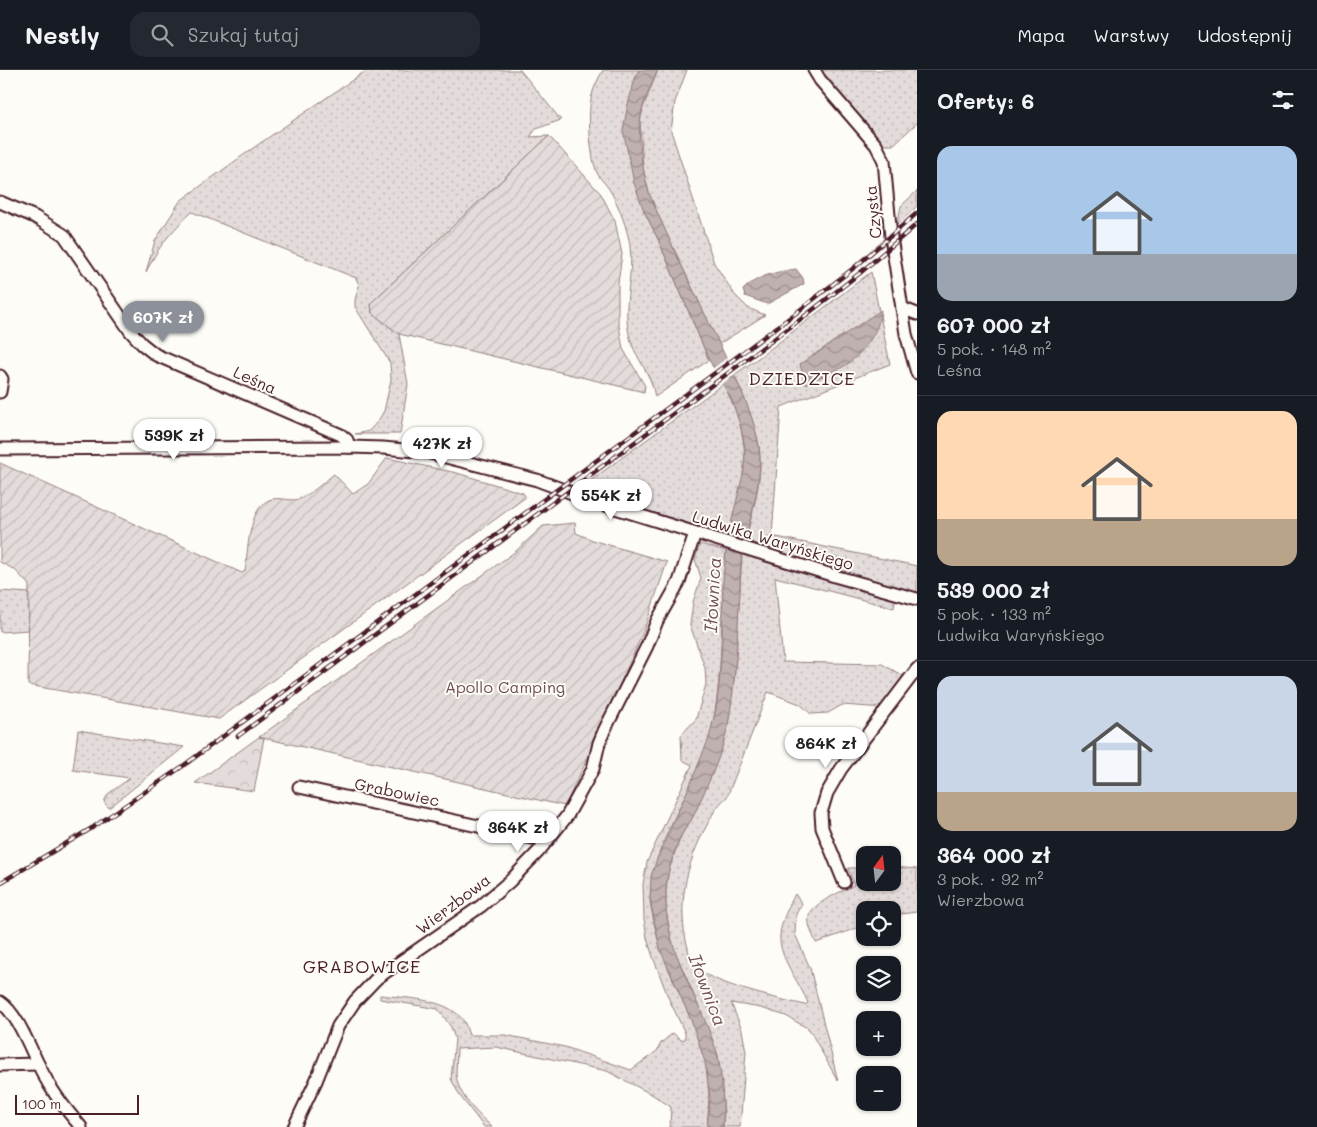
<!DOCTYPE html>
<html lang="pl">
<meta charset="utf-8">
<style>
:root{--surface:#171b24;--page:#242831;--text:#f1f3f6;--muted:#9ea1a6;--line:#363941;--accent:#8c9099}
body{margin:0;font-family:Mali,sans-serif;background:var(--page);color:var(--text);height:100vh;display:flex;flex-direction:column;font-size:19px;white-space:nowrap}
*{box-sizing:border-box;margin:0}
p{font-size:16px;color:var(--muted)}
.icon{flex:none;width:28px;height:28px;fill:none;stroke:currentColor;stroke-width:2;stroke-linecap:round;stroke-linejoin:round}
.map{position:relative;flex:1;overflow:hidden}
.side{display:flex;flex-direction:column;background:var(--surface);width:400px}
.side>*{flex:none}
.needle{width:32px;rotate:15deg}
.buttons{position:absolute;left:856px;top:776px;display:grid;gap:10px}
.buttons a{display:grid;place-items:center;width:45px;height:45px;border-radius:10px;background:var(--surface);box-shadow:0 1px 4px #0004;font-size:25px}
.scale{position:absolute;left:15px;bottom:12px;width:124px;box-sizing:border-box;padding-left:5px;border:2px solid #4a1f2b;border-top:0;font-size:14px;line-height:18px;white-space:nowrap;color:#4a1f2b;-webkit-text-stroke:4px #fdfcf7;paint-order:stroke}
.price{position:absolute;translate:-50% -42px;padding:0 11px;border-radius:18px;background:#fff;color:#222;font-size:16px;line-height:32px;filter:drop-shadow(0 1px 2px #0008)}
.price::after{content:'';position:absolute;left:50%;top:30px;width:15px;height:11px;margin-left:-8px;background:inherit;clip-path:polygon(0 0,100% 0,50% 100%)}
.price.selected{background:var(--accent);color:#fff}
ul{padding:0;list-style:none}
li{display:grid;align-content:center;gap:10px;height:265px;padding:0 20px}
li+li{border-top:1px solid var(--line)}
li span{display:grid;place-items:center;height:155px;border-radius:15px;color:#555}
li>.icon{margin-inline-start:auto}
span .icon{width:90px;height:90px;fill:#fffc;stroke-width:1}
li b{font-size:21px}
h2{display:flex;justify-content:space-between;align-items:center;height:60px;padding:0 20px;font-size:21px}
header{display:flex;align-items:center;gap:30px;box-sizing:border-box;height:70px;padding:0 25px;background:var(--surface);border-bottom:1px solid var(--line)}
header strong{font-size:24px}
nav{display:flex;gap:28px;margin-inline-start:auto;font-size:18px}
.search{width:350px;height:45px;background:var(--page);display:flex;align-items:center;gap:12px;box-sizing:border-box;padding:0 18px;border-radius:15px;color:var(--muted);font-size:19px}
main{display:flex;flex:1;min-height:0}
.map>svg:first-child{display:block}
.grass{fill:url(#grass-dots);stroke:#967e82}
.forest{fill:url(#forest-crowns);stroke:#967e82}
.garden{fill:url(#garden-furrows);stroke:#967e82}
.water{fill:url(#water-waves);stroke:#91777b}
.pier{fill:#fdfcf7}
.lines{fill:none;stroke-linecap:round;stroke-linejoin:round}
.minor-casing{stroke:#4a1f2b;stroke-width:15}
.minor{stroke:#fdfcf7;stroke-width:11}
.rail-casing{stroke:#4a1f2b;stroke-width:4.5}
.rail{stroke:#fdfcf7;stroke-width:2.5;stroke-dasharray:8;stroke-linecap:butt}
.labels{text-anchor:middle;stroke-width:4;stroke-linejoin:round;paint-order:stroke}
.street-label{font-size:16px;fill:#4a1f2b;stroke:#fdfcf7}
.park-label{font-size:16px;fill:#704e57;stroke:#fdfcf7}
.neighbourhood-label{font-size:18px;letter-spacing:1px;fill:#4a1f2b;stroke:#fdfcf7}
.water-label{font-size:18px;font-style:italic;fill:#73525a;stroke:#fdfcf7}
</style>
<header>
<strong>Nestly</strong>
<div class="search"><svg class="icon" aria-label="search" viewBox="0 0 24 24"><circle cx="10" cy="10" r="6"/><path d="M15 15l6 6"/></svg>Szukaj tutaj</div>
<nav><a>Mapa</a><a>Warstwy</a><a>Udostępnij</a></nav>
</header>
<main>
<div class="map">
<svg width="917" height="1057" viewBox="0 0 917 1057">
<defs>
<pattern id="grass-dots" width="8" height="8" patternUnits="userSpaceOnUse" patternTransform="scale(1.25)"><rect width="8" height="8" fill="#e3dcda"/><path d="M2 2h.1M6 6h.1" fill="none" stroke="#c4bcbb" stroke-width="1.8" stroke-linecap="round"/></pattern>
<pattern id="forest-crowns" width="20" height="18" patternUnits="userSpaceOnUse" patternTransform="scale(1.25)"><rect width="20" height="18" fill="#e3dcda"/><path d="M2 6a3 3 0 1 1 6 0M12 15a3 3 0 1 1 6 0" fill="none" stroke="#c4bcbb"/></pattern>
<pattern id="garden-furrows" width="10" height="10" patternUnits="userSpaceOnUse" patternTransform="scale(1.25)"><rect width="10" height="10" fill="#e3dcda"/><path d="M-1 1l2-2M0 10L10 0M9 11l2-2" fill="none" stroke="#c4bcbb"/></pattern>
<pattern id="water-waves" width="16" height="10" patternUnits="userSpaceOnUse" patternTransform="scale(1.25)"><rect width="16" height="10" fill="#c0b1b1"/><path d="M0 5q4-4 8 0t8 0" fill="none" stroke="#9e8f90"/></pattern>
</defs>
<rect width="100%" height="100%" fill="#fdfcf7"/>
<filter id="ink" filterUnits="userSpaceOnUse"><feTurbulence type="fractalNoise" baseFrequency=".02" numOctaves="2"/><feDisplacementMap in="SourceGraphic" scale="10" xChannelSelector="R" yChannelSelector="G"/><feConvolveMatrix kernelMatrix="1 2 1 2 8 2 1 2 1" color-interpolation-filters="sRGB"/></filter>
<g filter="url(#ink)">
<g class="grass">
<path d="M367,0H520L561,50L536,59L530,67L549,66L371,233L372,243L399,264L408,314L400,364H355L369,361L378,351L384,341L391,310L390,293L355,237V230L359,215L356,208L192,142C170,163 160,174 146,202L155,171L180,131L256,76Z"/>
<path d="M603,0H639L635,9L644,141L658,169L709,290L655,327C651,300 634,289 629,264C622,235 634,205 630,176C628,160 618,133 609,119C605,113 598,107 596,100C590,83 587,42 592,25C594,16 599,8 603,0Z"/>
<polygon points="658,0 687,0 675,32 671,61 714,193 735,225 748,238 765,245 719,274 662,154 649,123 643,98 640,52 643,38"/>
<polygon points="821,0 917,0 917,53 893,75 883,75 829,14"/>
<polygon points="917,121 917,136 897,155 901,136"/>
<path d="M871,202L890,294L781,337L772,466L917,496V523L895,518L745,471C753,442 765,401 758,371C753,349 744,326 734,305L761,286Z"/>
<path d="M723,314C737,339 747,369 744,398C742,421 734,444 728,466L579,419Z"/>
<path d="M700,474L726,481C719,543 725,605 710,666C695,721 652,770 650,829C650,835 652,841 653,847C660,892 685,929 699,971C710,999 710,1028 707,1057H670L671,1037L653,1025L607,1001L496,977L457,979C457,987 456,996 456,1004C458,1026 477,1043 492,1057H484L460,1026L451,1009L455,969L451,957L438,939L380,929V925C404,928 447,928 463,950C466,954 467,960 469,965H505L565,977L631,1000L657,981L661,973L673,963L681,970L685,969V963L668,927L653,887L647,868L644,849L643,814L647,792L692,695L682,690L681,665L696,649L706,614L705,598L690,555L693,532L701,508L695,489Z"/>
<path d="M742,485L895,530L894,538L775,507L783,592L882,594L905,607L884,638L842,635L828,643L811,644L800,634L768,622L727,727C717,735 712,745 706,757C686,794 676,837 688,878C689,884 690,892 694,896C711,914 779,929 805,935L808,933C800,913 778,887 780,865C781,851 789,836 795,824L802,834L796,844L795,864L810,898L838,1011L809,959L786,946L761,938L731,933L742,960L746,982L740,1057H723L724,1042L718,985L691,918L673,877L666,841V820L668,803L674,785L682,764L691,750L707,715L721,680L728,656L735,601Z"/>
<polygon points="0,521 29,523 29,560 0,562"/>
<polygon points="78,660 184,677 109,738 104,732 108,724 130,708 73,700"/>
<path d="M893,797L917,799V842L893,845L892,840H865V855L816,873C813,865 807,855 809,846C811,834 843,821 854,815L848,798H865V812H892Z"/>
</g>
<polygon class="forest" points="259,667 264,668 254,721 195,713"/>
<g class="garden">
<polygon points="549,66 601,124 615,151 622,184 618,213 618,250 623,279 645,316 644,322 399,264 372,243 371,233"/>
<path d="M387,388L457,403L523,423L526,427L219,649L28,615L29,515L15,500L0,492V393L242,503L245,501C248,482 248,439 269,430C279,426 290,432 299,429C310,425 325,411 334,404L353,424L368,414Z"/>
<polygon points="575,453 576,463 595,471 667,492 644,560 595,672 565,736 259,667 516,481 543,456"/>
</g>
<g class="water">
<path d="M639,0H658C651,16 641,35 640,52C638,76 643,101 649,123C670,173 694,222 718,271C733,303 751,336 758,371C766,411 746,454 741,493C740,502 740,512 740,522C737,566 736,611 728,655C722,686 706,718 693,747C690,753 685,758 682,764C674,780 667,802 666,820C662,879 701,929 717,983C722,1001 724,1038 723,1057H707L710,1028L705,992L691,950L660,879L650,829L651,806L657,789L692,710L709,668L716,639L719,615L722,571L723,509L728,466L744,400L745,378L741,358L732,330L709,290L658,169L644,141L634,113L623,60L628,34L635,9Z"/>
<path d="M796,199L803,208L804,214L767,234L745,226L743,220C758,205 776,202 796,199Z"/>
<path d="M881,240C879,261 866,279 850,292C841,300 817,308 805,314L800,294Z"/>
</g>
<polygon class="pier" points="728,287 736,303 721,315 712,299"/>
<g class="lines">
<defs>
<g id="minor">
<polyline points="814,0 820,10 876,75 884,91 891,167 906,264 917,303"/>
<polyline points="0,132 35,147 64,165 131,262 142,274 156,285 341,365 347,370 349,377"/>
<polyline points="902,238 917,244"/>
<polyline points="0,306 2,309 0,322"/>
<polyline points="0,379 349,377 383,378 426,382 537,410 596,432 838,507 917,529"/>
<polyline points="299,717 547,771"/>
<polyline points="844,812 822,758 821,743 827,723 841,699 917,599"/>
<path d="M0,932C20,945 33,988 46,1009C55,1026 68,1042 81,1057"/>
<polyline points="0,995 38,994"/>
<polyline points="294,1057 316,1011 338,956 355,931 377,908 481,836 510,811 538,782 567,746 593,699 599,673 604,661 647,576 657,551 679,512 695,463"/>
</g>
</defs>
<use href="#minor" class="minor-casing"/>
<use href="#minor" class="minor"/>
<defs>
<g id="rail">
<polyline points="238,666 801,249 860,203 917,154"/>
<polyline points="0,813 92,758 183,696 796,243 855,197 917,143"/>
</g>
</defs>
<use href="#rail" class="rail-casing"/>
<use href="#rail" class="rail"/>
</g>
</g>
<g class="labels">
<g class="street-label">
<text transform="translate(873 142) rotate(-96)" y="6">Czysta</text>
<text transform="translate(255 310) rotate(24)" y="6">Leśna</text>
<text transform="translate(773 470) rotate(17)" y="6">Ludwika Waryńskiego</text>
<text transform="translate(397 722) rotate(12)" y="6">Grabowiec</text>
<text transform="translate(453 834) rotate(-37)" y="6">Wierzbowa</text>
</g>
<g class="park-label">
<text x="505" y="623">Apollo Camping</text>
</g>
<g class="neighbourhood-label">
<text x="802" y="315">DZIEDZICE</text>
<text x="362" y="903">GRABOWICE</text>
</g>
<g class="water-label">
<text transform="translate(713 525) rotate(-87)" y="6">Iłownica</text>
<text transform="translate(707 920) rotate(69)" y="6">Iłownica</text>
</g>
</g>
</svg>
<div class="buttons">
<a><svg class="needle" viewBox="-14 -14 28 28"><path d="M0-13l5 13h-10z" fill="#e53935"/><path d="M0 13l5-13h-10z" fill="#9ea1a6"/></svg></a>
<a><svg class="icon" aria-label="locate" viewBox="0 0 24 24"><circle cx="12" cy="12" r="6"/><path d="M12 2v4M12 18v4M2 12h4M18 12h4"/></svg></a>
<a><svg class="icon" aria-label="layers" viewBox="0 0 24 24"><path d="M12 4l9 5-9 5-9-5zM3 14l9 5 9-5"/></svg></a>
<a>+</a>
<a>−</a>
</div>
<div class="scale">100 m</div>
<b class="price selected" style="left:163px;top:273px">607K zł</b>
<b class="price" style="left:174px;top:391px">539K zł</b>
<b class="price" style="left:442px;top:399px">427K zł</b>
<b class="price" style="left:611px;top:451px">554K zł</b>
<b class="price" style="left:826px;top:699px">864K zł</b>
<b class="price" style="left:518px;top:783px">364K zł</b>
</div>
<section class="side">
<h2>Oferty: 6<svg class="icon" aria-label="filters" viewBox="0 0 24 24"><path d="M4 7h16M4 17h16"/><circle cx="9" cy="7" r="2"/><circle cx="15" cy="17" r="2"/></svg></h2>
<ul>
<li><span style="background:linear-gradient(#a9c7e8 70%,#9aa5b1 0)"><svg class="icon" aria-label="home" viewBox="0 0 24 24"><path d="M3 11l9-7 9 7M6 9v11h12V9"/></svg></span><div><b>607 000 zł</b><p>5 pok. · 148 m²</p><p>Leśna</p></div></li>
<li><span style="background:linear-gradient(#ffd9b3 70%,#b9a48a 0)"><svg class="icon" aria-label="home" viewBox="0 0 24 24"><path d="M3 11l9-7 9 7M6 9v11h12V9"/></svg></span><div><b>539 000 zł</b><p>5 pok. · 133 m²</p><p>Ludwika Waryńskiego</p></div></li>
<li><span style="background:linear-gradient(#c9d6e8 75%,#b9a48a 0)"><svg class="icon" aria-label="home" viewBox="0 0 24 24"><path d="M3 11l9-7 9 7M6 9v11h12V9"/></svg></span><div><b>364 000 zł</b><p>3 pok. · 92 m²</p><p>Wierzbowa</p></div></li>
</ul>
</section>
</main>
